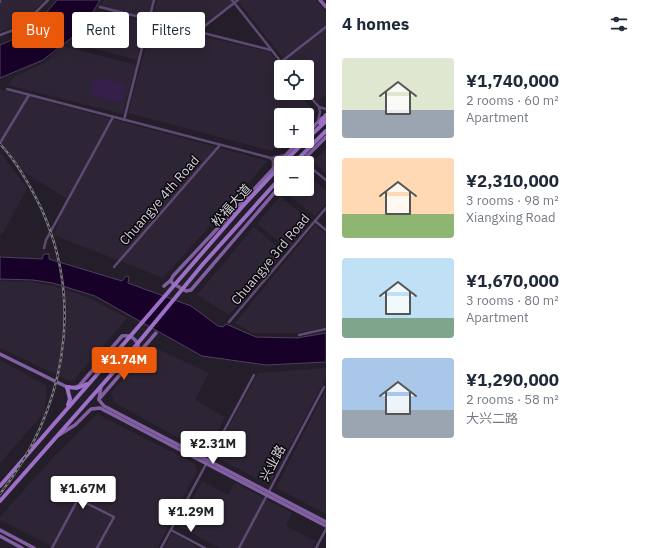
<!DOCTYPE html>
<meta charset="utf-8">
<style>
:root{--surface:#fff;--page:#f6f6f7;--text:#1f2937;--muted:#747a83;--accent:#ea580c}
body{margin:0;font-family:"IBM Plex Sans","Noto Sans SC",sans-serif;background:var(--page);color:var(--text);height:100vh;display:flex;flex-direction:column;font-size:15px;white-space:nowrap}
*{box-sizing:border-box;margin:0}
p{font-size:13px;color:var(--muted)}
.icon{flex:none;width:22px;height:22px;fill:none;stroke:currentColor;stroke-width:2;stroke-linecap:round;stroke-linejoin:round}
.map{position:relative;flex:1;overflow:hidden}
.side{display:flex;flex-direction:column;background:var(--surface);width:320px}
.side>*{flex:none}
.hud{position:absolute;left:12px;top:12px;width:254px;height:36px;display:flex;gap:8px}
.controls{position:absolute;left:274px;top:60px;display:grid;gap:8px}
.controls a{display:grid;place-items:center;width:40px;height:40px;border-radius:4px;background:var(--surface);box-shadow:0 2px 10px #0003;font-size:20px}
.price{position:absolute;translate:-50% -34px;padding:0 9px;border-radius:4px;background:#fff;color:#222;font-size:13px;line-height:26px;filter:drop-shadow(0 1px 2px #0008)}
.price::after{content:'';position:absolute;left:50%;top:24px;width:12px;height:9px;margin-left:-6px;background:inherit;clip-path:polygon(0 0,100% 0,50% 100%)}
.price.on{background:var(--accent);color:#fff}
ul{padding:0;list-style:none}
li{display:flex;align-items:center;gap:12px;height:100px;padding:0 16px}
li span{display:grid;place-items:center;flex:none;width:112px;height:80px;border-radius:4px;color:#555}
li>.icon{margin-inline-start:auto}
span .icon{width:48px;height:48px;fill:#fffc;stroke-width:1}
li b{font-size:17px}
h2{display:flex;justify-content:space-between;align-items:center;height:48px;padding:0 16px;font-size:17px}
.pill{padding:0 14px;border-radius:4px;background:var(--surface);box-shadow:0 2px 10px #0003;font-size:14px;line-height:36px}
.pill.on{background:var(--accent);color:#fff}
main{display:flex;flex:1;min-height:0}
.map>svg:first-child{display:block}
.built{fill:#2d2535}
.green{fill:#36204a}
.water{fill:#180129;stroke:#503f5e}
.lines{fill:none;stroke-linecap:round;stroke-linejoin:round}
.street{stroke:#5f4a74;stroke-width:2.5}
.secondary{stroke:#825fa3;stroke-width:3.5}
.primary{stroke:#9d70c8;stroke-width:4}
.rail-casing{stroke:#7b7780;stroke-width:2.5}
.rail{stroke:#0b090e;stroke-width:1;stroke-dasharray:3;stroke-linecap:butt}
.primary-bridge{stroke:#9d70c8;stroke-width:4}
.labels{text-anchor:middle;stroke-width:3;stroke-linejoin:round;paint-order:stroke}
.street-label{font-size:13px;fill:#d4d0d8;stroke:#0b090e}
</style>
<main>
<div class="map">
<svg width="326" height="548" viewBox="0 0 326 548">
<rect width="100%" height="100%" fill="#231e29"/>
<g class="built">
<polygon points="0,0 45,0 19,25 0,32"/>
<polygon points="104,0 153,0 148,18 101,6"/>
<polygon points="157,0 232,0 234,2 197,30 152,18"/>
<polygon points="237,0 316,0 326,13 326,95 318,102 307,88 307,67 290,67"/>
<polygon points="99,11 147,22 137,60 73,43 87,29"/>
<polygon points="152,24 270,52 281,67 281,93 300,93 311,108 305,115 281,115 281,141 272,151 128,113"/>
<polygon points="63,46 136,65 123,114 8,85 14,77 45,63"/>
<polygon points="0,89 268,161 163,278 54,235 66,198 22,171 0,143"/>
<polygon points="326,149 326,174 313,161"/>
<polygon points="0,152 27,188 2,235 0,234"/>
<polygon points="307,175 326,190 326,203 315,216 284,191 286,189 307,189"/>
<polygon points="280,196 311,221 289,249 257,224"/>
<polygon points="315,225 326,234 326,327 298,333 253,333 235,323"/>
<polygon points="254,227 284,253 229,315 197,295"/>
<polygon points="0,281 32,282 53,286 87,297 127,318 72,382 0,348"/>
<polygon points="151,346 209,373 195,400 225,417 212,443 196,448 114,402 111,393"/>
<polygon points="0,360 47,386 45,412 0,463"/>
<polygon points="326,368 326,378 269,485 213,456 258,373"/>
<polygon points="326,389 326,514 276,488"/>
<polygon points="97,414 194,463 197,471 157,548 55,548 0,520 0,517 49,462"/>
<polygon points="202,481 228,495 235,483 292,513 286,526 315,541 312,548 220,548 178,526"/>
<polygon points="172,533 200,548 164,548"/>
</g>
<polygon class="green" points="94,77 126,84 121,103 90,95"/>
<g class="water">
<path d="M57,0H100L83,29L43,60L0,78V45C25,36 41,20 57,0Z"/>
<polygon points="44,254 49,254 49,259 122,281 126,276 129,277 128,283 191,306 218,326 223,327 226,324 256,337 297,338 326,333 326,362 266,365 202,356 95,296 53,283 33,280 0,279 0,257 42,259"/>
</g>
<g class="lines">
<g class="street">
<polyline points="232,0 285,67"/>
<polyline points="0,2 0,0"/>
<polyline points="100,7 271,50"/>
<polyline points="197,32 238,0"/>
<polyline points="0,35 21,27 48,0"/>
<polyline points="281,62 326,27"/>
<polyline points="7,89 271,158 285,155"/>
<polyline points="307,93 319,107"/>
<polyline points="124,120 154,0"/>
<polyline points="318,121 320,112 319,107 326,109"/>
<polyline points="0,143 29,95"/>
<polyline points="307,157 309,166 326,180"/>
<polyline points="271,158 273,161 273,168"/>
<polyline points="315,221 326,230"/>
<polyline points="44,248 46,240 113,117"/>
<polyline points="114,267 220,145"/>
<polyline points="229,322 326,208"/>
<polyline points="299,335 326,329"/>
<polyline points="171,530 205,548"/>
<polyline points="52,548 78,499 114,517 97,548"/>
<polyline points="161,548 254,375"/>
<polyline points="239,548 324,387"/>
<polyline points="316,548 326,529"/>
</g>
<g class="secondary">
<polyline points="320,0 326,7"/>
<polyline points="307,133 322,118"/>
<polyline points="300,163 326,137"/>
<polyline points="281,185 191,290 186,291 172,283 171,280 173,276 299,141"/>
<polyline points="164,286 171,280"/>
<polyline points="0,354 67,387"/>
<polyline points="101,386 99,400 104,406 326,522"/>
<path d="M76,387L79,386L122,336C133,334 142,344 137,354"/>
<polyline points="99,399 156,333"/>
<polyline points="59,435 75,425 91,409 100,408 326,526"/>
<polyline points="0,530 34,548"/>
<polyline points="0,536 22,548"/>
</g>
<g class="primary">
<polyline points="320,123 326,115"/>
<polyline points="307,139 326,121"/>
<polyline points="283,163 305,141"/>
<polyline points="294,163 326,131"/>
<polyline points="196,260 242,207 281,165"/>
<polyline points="203,264 281,177"/>
<polyline points="67,387 77,388 87,384"/>
<polyline points="67,387 70,399 68,405"/>
<polyline points="0,486 114,355"/>
<polyline points="0,501 124,360"/>
</g>
<defs>
<path id="rail" d="M0,144C18,163 31,187 42,210C85,307 64,412 0,494"/>
</defs>
<use href="#rail" class="rail-casing"/>
<use href="#rail" class="rail"/>
<g class="primary-bridge">
<polyline points="114,355 196,260"/>
<polyline points="124,360 203,264"/>
</g>
</g>
<g class="labels">
<g class="street-label">
<text transform="translate(159 200) rotate(-49)" y="5">Chuangye 4th Road</text>
<text transform="translate(231 205) rotate(-48)" y="5">松福大道</text>
<text transform="translate(270 259) rotate(-50)" y="5">Chuangye 3rd Road</text>
<text transform="translate(272 463) rotate(-62)" y="5">兴业路</text>
</g>
</g>
</svg>
<div class="controls">
<a><svg class="icon" aria-label="locate" viewBox="0 0 24 24"><circle cx="12" cy="12" r="6"/><path d="M12 2v4M12 18v4M2 12h4M18 12h4"/></svg></a>
<a>+</a>
<a>−</a>
</div>
<b class="price on" style="left:124px;top:381px">¥1.74M</b>
<b class="price" style="left:213px;top:465px">¥2.31M</b>
<b class="price" style="left:83px;top:510px">¥1.67M</b>
<b class="price" style="left:191px;top:533px">¥1.29M</b>
<div class="hud">
<a class="pill on">Buy</a>
<a class="pill">Rent</a>
<a class="pill">Filters</a>
</div>
</div>
<section class="side">
<h2>4 homes<svg class="icon" aria-label="filters" viewBox="0 0 24 24"><path d="M4 7h16M4 17h16"/><circle cx="9" cy="7" r="2"/><circle cx="15" cy="17" r="2"/></svg></h2>
<ul>
<li><span style="background:linear-gradient(#dfe7d0 65%,#9aa5b1 0)"><svg class="icon" aria-label="home" viewBox="0 0 24 24"><path d="M3 11l9-7 9 7M6 9v11h12V9"/></svg></span><div><b>¥1,740,000</b><p>2 rooms · 60 m²</p><p>Apartment</p></div></li>
<li><span style="background:linear-gradient(#ffd9b3 70%,#8fb573 0)"><svg class="icon" aria-label="home" viewBox="0 0 24 24"><path d="M3 11l9-7 9 7M6 9v11h12V9"/></svg></span><div><b>¥2,310,000</b><p>3 rooms · 98 m²</p><p>Xiangxing Road</p></div></li>
<li><span style="background:linear-gradient(#bfe0f5 75%,#7fa58c 0)"><svg class="icon" aria-label="home" viewBox="0 0 24 24"><path d="M3 11l9-7 9 7M6 9v11h12V9"/></svg></span><div><b>¥1,670,000</b><p>3 rooms · 80 m²</p><p>Apartment</p></div></li>
<li><span style="background:linear-gradient(#a9c7e8 65%,#9aa5b1 0)"><svg class="icon" aria-label="home" viewBox="0 0 24 24"><path d="M3 11l9-7 9 7M6 9v11h12V9"/></svg></span><div><b>¥1,290,000</b><p>2 rooms · 58 m²</p><p>大兴二路</p></div></li>
</ul>
</section>
</main>
